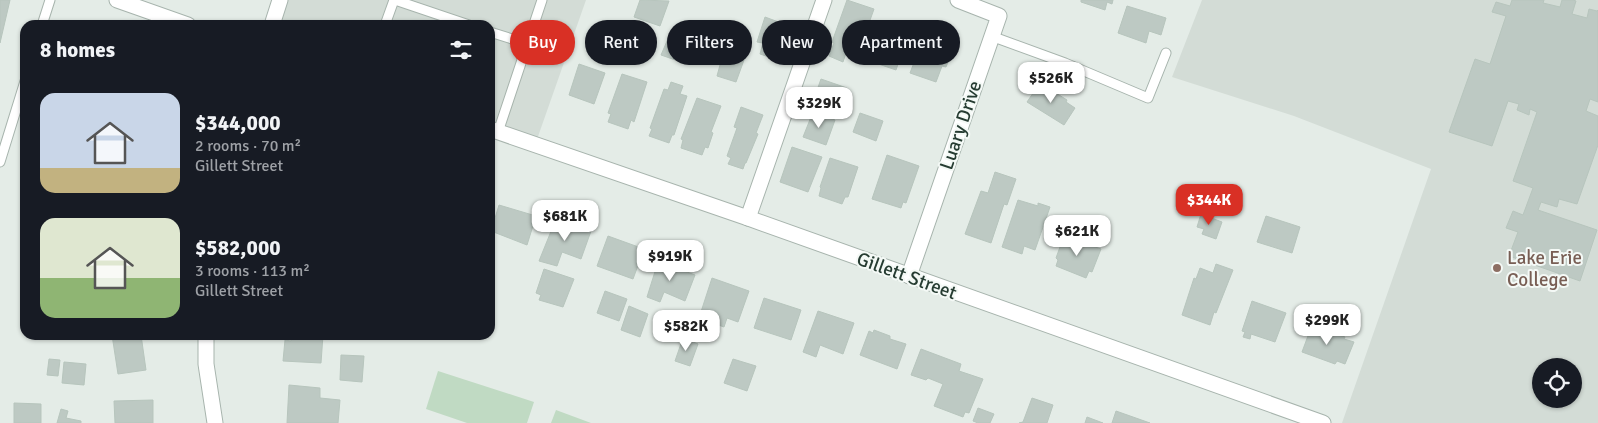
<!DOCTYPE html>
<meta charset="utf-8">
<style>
:root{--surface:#171b24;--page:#20242c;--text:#f1f3f6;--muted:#9ea1a6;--accent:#d93025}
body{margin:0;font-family:Signika,sans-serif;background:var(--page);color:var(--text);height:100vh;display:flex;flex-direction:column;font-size:19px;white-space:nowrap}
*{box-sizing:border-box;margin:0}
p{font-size:16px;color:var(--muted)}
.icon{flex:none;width:28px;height:28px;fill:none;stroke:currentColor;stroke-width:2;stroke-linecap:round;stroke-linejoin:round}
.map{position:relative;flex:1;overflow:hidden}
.details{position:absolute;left:20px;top:20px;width:475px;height:320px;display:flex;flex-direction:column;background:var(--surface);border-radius:15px;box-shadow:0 1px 4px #0004}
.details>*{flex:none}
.hud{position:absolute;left:510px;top:20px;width:475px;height:45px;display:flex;gap:10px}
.buttons{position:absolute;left:1532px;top:358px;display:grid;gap:10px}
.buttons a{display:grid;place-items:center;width:50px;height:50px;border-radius:50%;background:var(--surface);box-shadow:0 1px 4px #0004;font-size:25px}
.price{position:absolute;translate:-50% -42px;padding:0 11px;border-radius:10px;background:#fff;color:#222;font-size:16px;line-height:32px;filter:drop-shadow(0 1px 2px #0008)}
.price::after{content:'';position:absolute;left:50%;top:30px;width:15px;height:11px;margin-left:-8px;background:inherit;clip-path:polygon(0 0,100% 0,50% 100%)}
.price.active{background:var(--accent);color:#fff}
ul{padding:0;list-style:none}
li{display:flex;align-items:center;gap:15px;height:125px;padding:0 20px}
li span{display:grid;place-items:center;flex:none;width:140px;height:100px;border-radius:15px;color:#555}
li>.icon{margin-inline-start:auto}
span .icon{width:60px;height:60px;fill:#fffc;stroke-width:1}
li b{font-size:21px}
h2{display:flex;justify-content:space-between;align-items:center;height:60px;padding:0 20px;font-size:21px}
.chip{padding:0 18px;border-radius:22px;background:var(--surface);box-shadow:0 1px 4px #0004;font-size:18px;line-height:45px}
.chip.active{background:var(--accent);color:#fff}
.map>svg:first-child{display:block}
.built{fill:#d3dcd6;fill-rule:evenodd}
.green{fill:#c0dac3}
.building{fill:#bdc9c3;stroke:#b7c5bd}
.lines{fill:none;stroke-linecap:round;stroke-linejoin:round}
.lane-casing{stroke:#a7b4ad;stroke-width:11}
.street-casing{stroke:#a7b4ad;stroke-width:17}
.lane{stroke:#fff;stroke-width:9}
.street{stroke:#fff;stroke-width:15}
.education-dot{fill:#8d6e63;stroke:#f4f9f6;stroke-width:2}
.labels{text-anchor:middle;stroke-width:4;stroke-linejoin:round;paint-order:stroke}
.street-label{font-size:19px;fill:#263c32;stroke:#f4f9f6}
.education-label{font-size:19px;fill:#785e54;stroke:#f4f9f6;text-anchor:start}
</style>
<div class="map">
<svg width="1598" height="423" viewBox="0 0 1598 423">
<rect width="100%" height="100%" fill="#e4ece7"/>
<g class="built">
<polygon points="280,0 586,0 535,145 490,129 490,25 272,25"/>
<path d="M1202,0H1598V423H1342L1431,169L1294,116L1172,77ZM1541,366H1574V399H1541Z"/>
</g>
<g class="green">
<polygon points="438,371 534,402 527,423 467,423 426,409"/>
<polygon points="556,410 591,423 551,423"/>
</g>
<g class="building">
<polygon points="0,0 10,0 0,43"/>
<polygon points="640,0 669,1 660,26 634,17"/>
<polygon points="847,0 874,9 859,51 848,47 843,62 829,56 834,43 832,42"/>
<polygon points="1081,0 1113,0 1112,4 1107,2 1105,10 1081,2"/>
<polygon points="1512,0 1544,0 1543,3 1560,7 1562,0 1573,0 1576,1 1572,14 1587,18 1589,9 1597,11 1598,10 1598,102 1590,99 1586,111 1598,116 1598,145 1577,204 1559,199 1557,207 1541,202 1538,210 1597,230 1580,281 1509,256 1518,232 1506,228 1513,211 1523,215 1533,188 1513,181 1537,112 1530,109 1529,115 1517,110 1519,104 1508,101 1492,146 1449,132 1475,59 1490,64 1506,16 1492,12 1496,2 1510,6"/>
<polygon points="1127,6 1166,18 1161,35 1149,31 1146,43 1118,33"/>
<polygon points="765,17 784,24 780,35 795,39 787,63 760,54 763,43 757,42"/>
<polygon points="932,23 947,28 944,35 957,40 946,67 942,66 936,82 910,73 927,29 929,29"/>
<polygon points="879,25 908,35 896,70 867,60"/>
<polygon points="671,32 691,39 689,44 690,45 684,63 661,55"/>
<polygon points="723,54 744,60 736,82 717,76"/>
<polygon points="579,64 605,73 594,104 569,95"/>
<polygon points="622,74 647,82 634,122 631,120 628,129 608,122 611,114 608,113"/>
<polygon points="821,79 847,88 837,115 811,107"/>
<polygon points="671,82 683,86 680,94 687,96 674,135 672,135 669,143 649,136 652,129 650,128 664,89 668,90"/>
<polygon points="1040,83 1067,100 1066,102 1075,108 1064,125 1027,102"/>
<polygon points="697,98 721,106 711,132 713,133 708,148 705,147 702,155 681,148 683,140 681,139"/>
<polygon points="741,107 763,115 756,133 758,134 746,163 745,163 743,169 728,164 731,158 727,156 737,128 734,127"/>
<polygon points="813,112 835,120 826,145 803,137"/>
<polygon points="860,113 883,121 876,141 853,132"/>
<polygon points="792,147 822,157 808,192 780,182"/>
<polygon points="887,155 919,166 906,203 903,202 901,208 872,199"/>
<polygon points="830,158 858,167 848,197 845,197 842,204 819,196 821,188 820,187"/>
<polygon points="995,172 1016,179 1007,205 1004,204 991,243 965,234 981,191 988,193"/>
<polygon points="1018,200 1038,206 1038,203 1050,207 1035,250 1024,246 1022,254 1002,247"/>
<polygon points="499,205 536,216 527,245 491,231"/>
<polygon points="1201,214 1222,222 1216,239 1202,234 1204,229 1197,227"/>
<polygon points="1266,216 1300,227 1292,253 1257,242"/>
<polygon points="556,219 591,231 581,259 562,252 557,266 539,261"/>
<polygon points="608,236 644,249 633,279 597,266"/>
<polygon points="1064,236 1101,249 1092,272 1089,271 1086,278 1056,266 1058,260 1056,258"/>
<polygon points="663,261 680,267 679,269 695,275 685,301 664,292 660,302 647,297 658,262 662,264"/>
<polygon points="1216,264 1233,270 1216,313 1214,312 1210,325 1182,315 1194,278 1196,279 1200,268 1213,273"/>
<polygon points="544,269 574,279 563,307 539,300 541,295 536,293"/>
<polygon points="712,278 749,291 738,322 727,318 724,327 699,318"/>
<polygon points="605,291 627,299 619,321 597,313"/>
<polygon points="764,298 801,310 791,340 754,328"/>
<polygon points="1252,301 1286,313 1275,342 1251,334 1250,339 1243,337 1245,332 1242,331"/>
<polygon points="629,306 648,314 640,337 621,330"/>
<polygon points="818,311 854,323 843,354 820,345 816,357 803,352"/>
<polygon points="1312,325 1345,337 1344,339 1354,342 1345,364 1337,361 1335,364 1302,352"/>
<polygon points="874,330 890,336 890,339 906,344 897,369 860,355 869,331 873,333"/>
<polygon points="112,335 141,335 146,370 118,374"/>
<polygon points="291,335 323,335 321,363 283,361 285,340 291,341"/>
<polygon points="683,338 698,344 690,366 675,361"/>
<polygon points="921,349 961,364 959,371 983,379 969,413 965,412 963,417 934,406 943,384 928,378 926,380 911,375"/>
<polygon points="341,355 364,356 362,382 340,380"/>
<polygon points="49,359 60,360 58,376 47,375"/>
<polygon points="733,359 756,366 747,391 724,383"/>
<polygon points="64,362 86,364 84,385 62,383"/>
<polygon points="289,385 320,388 320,398 340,400 338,423 287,423"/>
<polygon points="1032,398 1053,405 1047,423 1019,423 1023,422"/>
<polygon points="153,400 153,423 115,423 114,401"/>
<polygon points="14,403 41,404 41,423 14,423"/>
<polygon points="978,408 994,414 990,423 978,423 973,421"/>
<polygon points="61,409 68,411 66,418 81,421 81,423 57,423"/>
<polygon points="1116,411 1150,423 1112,423"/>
<polygon points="1087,417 1103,423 1085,423"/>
</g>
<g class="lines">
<defs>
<g id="lane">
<polyline points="395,0 469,25"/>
<polyline points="42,25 50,0"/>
<polyline points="385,25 394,0"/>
<polyline points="490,32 528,44"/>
<polyline points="991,36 1065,63 1148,98 1166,53"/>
<polyline points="498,132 542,0"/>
<polyline points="0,162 25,81"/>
</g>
<g id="street">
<polyline points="117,0 188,25"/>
<polyline points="272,25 280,0"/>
<polyline points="490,129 748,218 1323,423"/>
<polyline points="748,218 824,0"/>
<polyline points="909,276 999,16 958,0"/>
<polyline points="206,335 206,364 215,423"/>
</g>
</defs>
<use href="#lane" class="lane-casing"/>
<use href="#street" class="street-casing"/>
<use href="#lane" class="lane"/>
<use href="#street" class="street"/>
</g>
<circle class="education-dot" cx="1497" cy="268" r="5"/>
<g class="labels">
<g class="street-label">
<text transform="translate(960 125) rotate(-71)" y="7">Luary Drive</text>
<text transform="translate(907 275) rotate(20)" y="7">Gillett Street</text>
</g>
<g class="education-label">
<text x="1507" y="264">Lake Erie<tspan x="1507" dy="22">College</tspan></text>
</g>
</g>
</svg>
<div class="buttons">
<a><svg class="icon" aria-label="locate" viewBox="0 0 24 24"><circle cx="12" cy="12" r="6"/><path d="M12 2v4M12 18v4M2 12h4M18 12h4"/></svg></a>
</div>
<b class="price" style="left:1051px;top:104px">$526K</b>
<b class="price" style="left:819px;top:129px">$329K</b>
<b class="price active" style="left:1209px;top:226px">$344K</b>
<b class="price" style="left:565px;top:242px">$681K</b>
<b class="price" style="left:1077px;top:257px">$621K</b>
<b class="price" style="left:670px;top:282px">$919K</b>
<b class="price" style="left:1327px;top:346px">$299K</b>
<b class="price" style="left:686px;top:352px">$582K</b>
<div class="hud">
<a class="chip active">Buy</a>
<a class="chip">Rent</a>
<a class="chip">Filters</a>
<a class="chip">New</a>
<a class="chip">Apartment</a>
</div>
<section class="details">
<h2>8 homes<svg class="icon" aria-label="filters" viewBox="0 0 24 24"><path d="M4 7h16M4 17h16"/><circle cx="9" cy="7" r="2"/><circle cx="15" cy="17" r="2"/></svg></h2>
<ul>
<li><span style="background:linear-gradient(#c9d6e8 75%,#c2b280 0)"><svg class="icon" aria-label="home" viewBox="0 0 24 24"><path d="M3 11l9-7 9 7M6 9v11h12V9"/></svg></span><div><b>$344,000</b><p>2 rooms · 70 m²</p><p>Gillett Street</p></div></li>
<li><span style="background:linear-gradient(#dfe7d0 60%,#8fb573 0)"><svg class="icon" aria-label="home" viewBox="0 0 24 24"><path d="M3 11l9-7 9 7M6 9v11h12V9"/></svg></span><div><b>$582,000</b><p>3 rooms · 113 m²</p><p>Gillett Street</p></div></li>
</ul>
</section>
</div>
